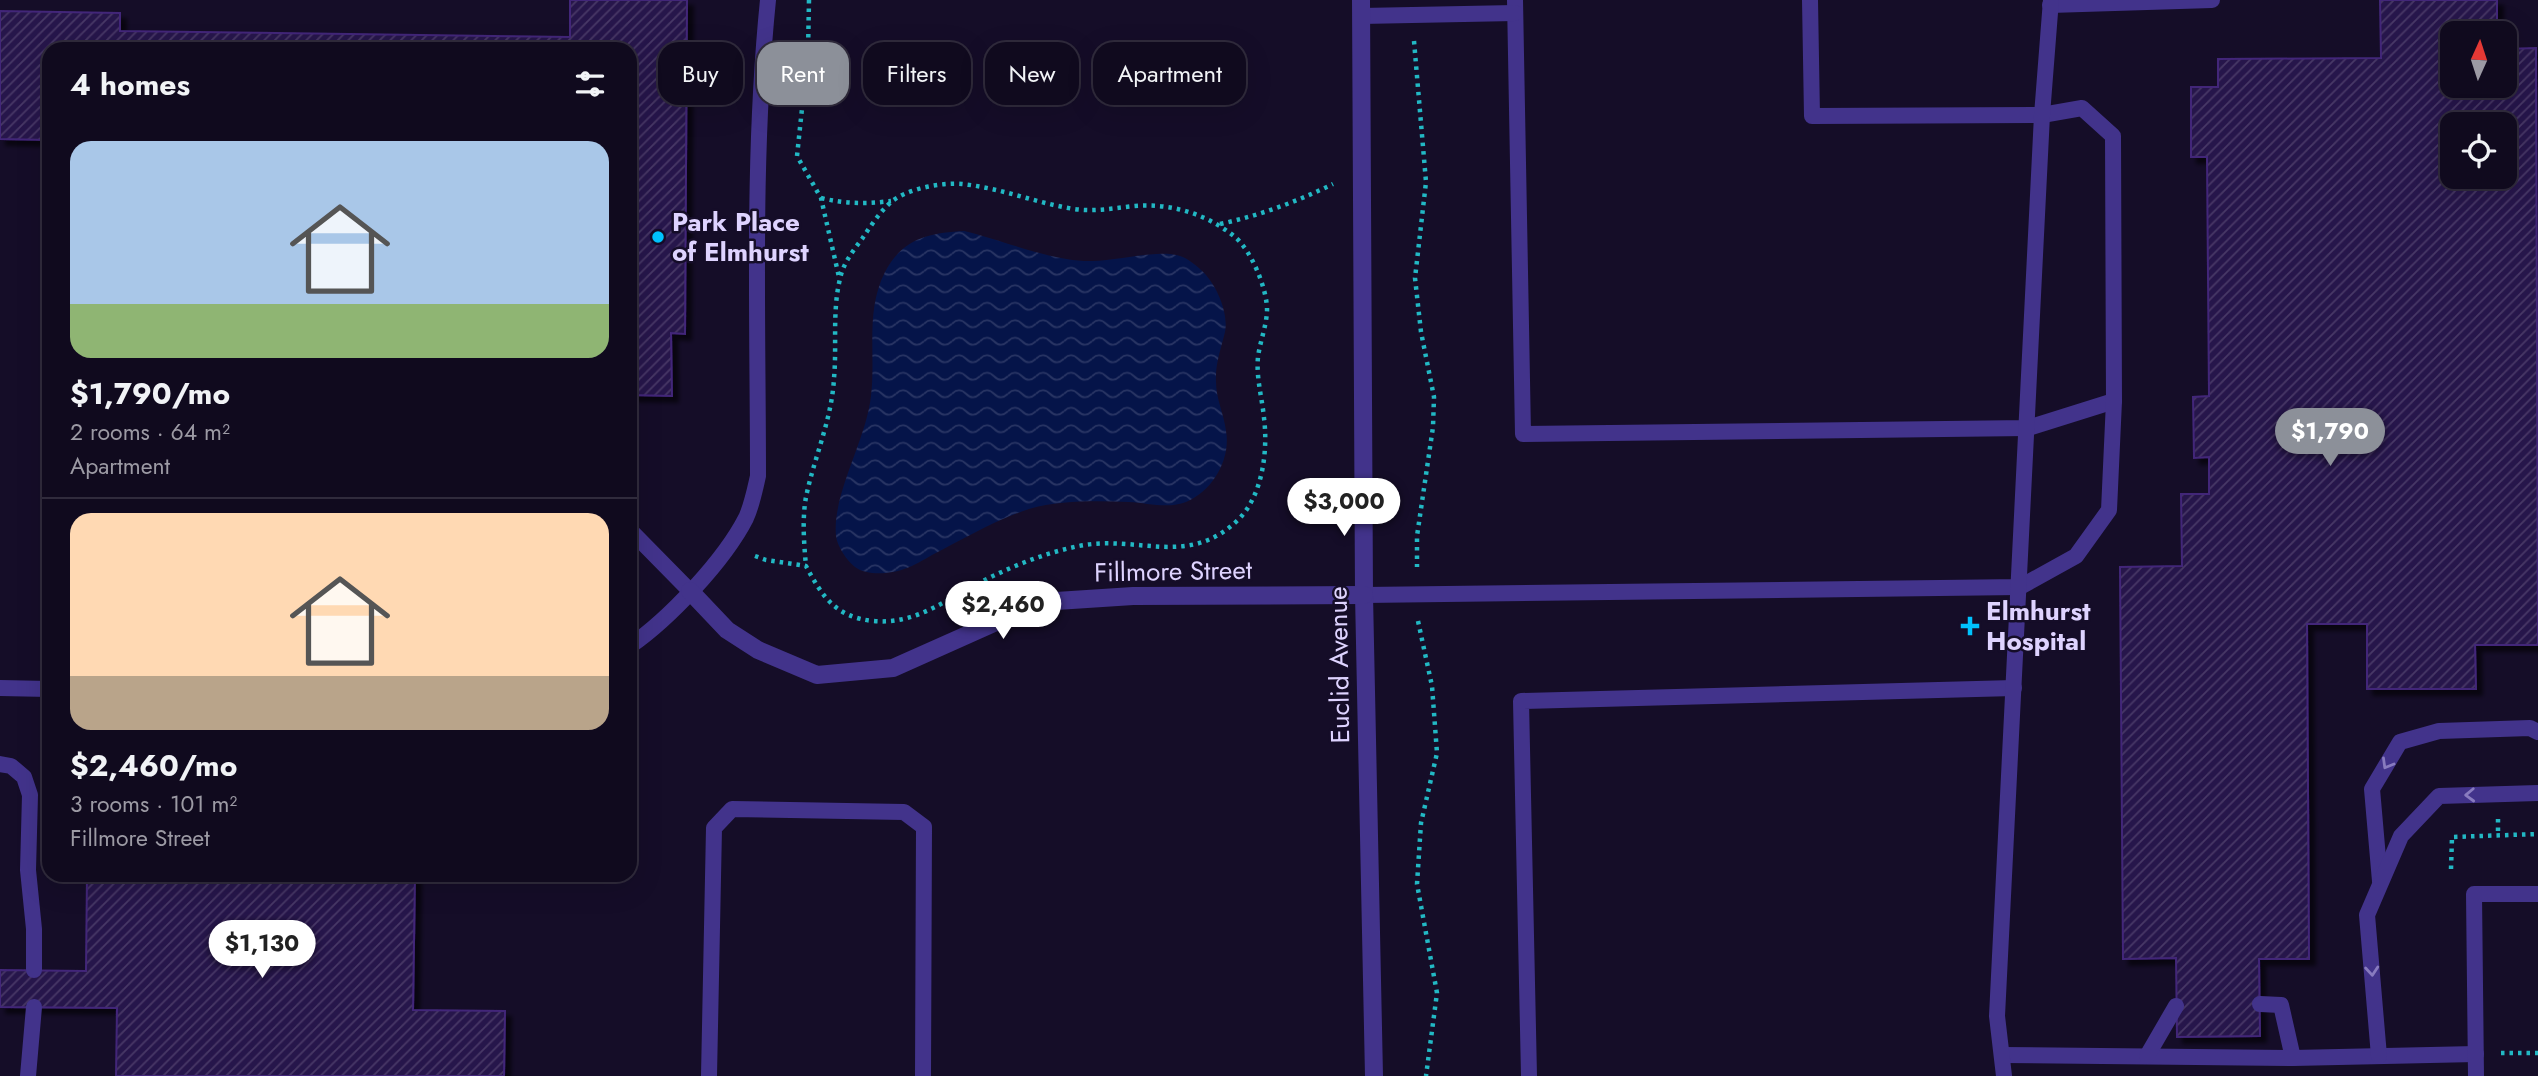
<!DOCTYPE html>
<meta charset="utf-8">
<style>
:root{--surface:#100a1e;--page:#191327;--text:#f1f3f6;--muted:#9c9aa4;--line:#302b3c;--accent:#8c9099}
body{margin:0;font-family:Jost,sans-serif;background:var(--page);color:var(--text);height:100vh;display:flex;flex-direction:column;font-size:26px;white-space:nowrap}
*{box-sizing:border-box;margin:0}
p{font-size:23px;color:var(--muted)}
.icon{flex:none;width:38px;height:38px;fill:none;stroke:currentColor;stroke-width:2;stroke-linecap:round;stroke-linejoin:round}
.map{position:relative;flex:1;overflow:hidden}
.sheet{position:absolute;left:42px;top:42px;width:595px;height:840px;display:flex;flex-direction:column;background:var(--surface);border-radius:21px;box-shadow:0 7px 28px #0002,0 0 0 2px var(--line)}
.sheet>*{flex:none}
.banner{position:absolute;left:658px;top:42px;width:665px;height:63px;display:flex;gap:14px}
.needle{width:46px;rotate:3deg}
.fabs{position:absolute;left:2440px;top:21px;display:grid;gap:14px}
.fabs a{display:grid;place-items:center;width:77px;height:77px;border-radius:14px;background:var(--surface);box-shadow:0 7px 28px #0002,0 0 0 2px var(--line);font-size:35px}
.price{position:absolute;translate:-50% -60px;padding:0 16px;border-radius:24px;background:#fff;color:#222;font-size:23px;line-height:46px;filter:drop-shadow(0 2px 4px #0008)}
.price::after{content:'';position:absolute;left:50%;top:42px;width:21px;height:16px;margin-left:-10px;background:inherit;clip-path:polygon(0 0,100% 0,50% 100%)}
.price.on{background:var(--accent);color:#fff}
ul{padding:0;list-style:none}
li{display:grid;align-content:center;gap:14px;height:371px;padding:0 28px}
li+li{border-top:2px solid var(--line)}
li span{display:grid;place-items:center;height:217px;border-radius:21px;color:#555}
li>.icon{margin-inline-start:auto}
span .icon{width:126px;height:126px;fill:#fffc;stroke-width:1}
li b{font-size:30px}
h2{display:flex;justify-content:space-between;align-items:center;height:84px;padding:0 28px;font-size:30px}
.pill{padding:0 24px;border-radius:21px;background:var(--surface);box-shadow:0 7px 28px #0002,0 0 0 2px var(--line);font-size:24px;line-height:63px}
.pill.on{background:var(--accent);color:#fff}
.map>svg:first-child{display:block}
.water{fill:url(#water-waves)}
.building{fill:url(#building-hatch);stroke:#422679;stroke-width:2;fill-rule:evenodd;filter:url(#shadow)}
.lines{fill:none;stroke-linecap:round;stroke-linejoin:round}
.path{stroke:#22b8c4;stroke-width:4.5;stroke-dasharray:3.5 5;stroke-linecap:butt}
.lane{stroke:#42338b;stroke-width:16}
.street{stroke:#42338b;stroke-width:18}
.oneway{stroke:#887bbf}
.poi-dot{fill:#00c3fe;stroke:#150d28;stroke-width:2.5}
.labels{text-anchor:middle;stroke-width:5;stroke-linejoin:round;paint-order:stroke}
.poi-label{font-size:26px;font-weight:bold;fill:#ded3ff;stroke:#150d28;text-anchor:start}
.street-label{font-size:26px;fill:#ded3ff;stroke:#150d28}
</style>
<div class="map">
<svg width="2538" height="1076" viewBox="0 0 2538 1076">
<defs>
<pattern id="water-waves" width="16" height="10" patternUnits="userSpaceOnUse" patternTransform="scale(1.75)"><rect width="16" height="10" fill="#051449"/><path d="M0 5q4-4 8 0t8 0" fill="none" stroke="#293564"/></pattern>
<pattern id="building-hatch" width="6" height="6" patternUnits="userSpaceOnUse" patternTransform="scale(1.75)"><rect width="6" height="6" fill="#28174b"/><path d="M-1 1l2-2M0 6l6-6M5 7l2-2" fill="none" stroke="#473866"/></pattern>
<filter id="shadow"><feDropShadow dx="6" dy="6" stdDeviation="2" flood-color="#0009"/></filter>
</defs>
<rect width="100%" height="100%" fill="#150d28"/>
<path class="water" d="M964,231C1003,240 1052,262 1092,261C1117,261 1158,249 1180,256C1187,258 1196,265 1201,270C1216,283 1229,313 1225,332C1221,349 1215,364 1216,382C1216,399 1224,414 1226,431C1231,459 1213,491 1186,502C1169,509 1147,503 1129,502C1097,501 1061,500 1029,509C995,520 964,539 932,555C923,560 914,566 904,569C891,574 867,576 855,567C847,561 837,546 836,536C832,494 866,441 871,396C876,354 865,311 885,272C903,238 929,233 964,231Z"/>
<g class="building">
<polygon points="570,0 687,0 685,334 671,333 672,396 630,395 630,49 49,49 49,140 0,139 0,11 120,13 120,31 570,37"/>
<path d="M2380,0H2497V33H2452V86H2504V49L2536,48L2538,645H2475L2476,689H2367V624H2307L2309,959H2259L2260,1036L2177,1037L2176,958L2123,959L2120,567L2182,566L2181,494H2209V457L2194,458L2193,397L2209,396L2207,157H2191V87H2218V59L2381,58ZM2452,124H2504V177H2452Z"/>
<polygon points="87,875 415,875 413,1010 505,1011 504,1076 116,1076 117,1008 0,1007 0,970 86,971"/>
</g>
<g class="lines">
<g class="path">
<polyline points="809,0 808,52 797,156 821,198 839,277"/>
<polyline points="1414,41 1426,182 1415,278 1421,332 1434,397 1433,427 1417,536 1417,567"/>
<path d="M821,198C846,204 866,204 891,201"/>
<path d="M1220,224C1261,215 1296,202 1333,184"/>
<path d="M755,556L766,560L806,566C822,596 835,617 873,621C914,625 944,601 979,583C1010,567 1044,553 1079,546C1138,534 1188,569 1239,519C1263,494 1268,450 1264,418C1262,397 1256,378 1258,357C1260,342 1266,327 1267,312C1268,290 1251,250 1235,237C1207,214 1171,203 1135,206C1114,208 1095,212 1074,209C1036,203 1001,188 962,184C942,182 905,189 890,203C879,213 870,227 862,239C852,252 843,264 840,279C832,311 837,346 834,378C832,419 814,458 806,497C802,519 804,544 806,566"/>
<polyline points="1418,621 1432,686 1437,753 1421,823 1417,884 1437,993 1426,1076"/>
<polyline points="2498,819 2498,835"/>
<polyline points="2451,869 2452,837 2538,834"/>
<polyline points="2501,1053 2538,1053"/>
</g>
<g class="lane">
<polyline points="1515,0 1523,434 2028,428 2114,401"/>
<polyline points="2050,5 2212,0"/>
<polyline points="1361,16 1515,13"/>
<polyline points="630,530 690,591"/>
<polyline points="1364,595 2020,587 2076,556 2109,510 2114,401 2113,136 2082,108 2042,115 1812,116 1810,0"/>
<path d="M630,646C669,619 724,561 746,518C752,505 755,489 758,476C758,317 752,158 768,0"/>
<polyline points="0,688 49,689"/>
<polyline points="0,764 11,766 24,777 30,795 28,870 34,929 34,970"/>
<polyline points="2380,881 2372,789 2400,742 2439,731 2530,728 2538,732"/>
<polyline points="2260,1004 2281,1005 2293,1058"/>
<polyline points="2002,1055 2293,1058 2476,1054"/>
<polyline points="2147,1056 2176,1006"/>
<polyline points="2379,1056 2367,915 2401,836 2439,796 2538,793"/>
<polyline points="28,1076 34,1007"/>
<polyline points="709,1076 714,828 732,809 904,812 924,827 923,1076"/>
<polyline points="1529,1076 1521,701 2014,688"/>
<polyline points="2004,1076 1997,1016 2042,115 2051,0"/>
<polyline points="2476,1076 2474,894 2538,894"/>
</g>
<g class="street">
<polyline points="1361,0 1364,595 1374,1076"/>
<polyline points="690,591 727,630 758,650 817,675 893,668 1041,602 1133,596 1364,595"/>
</g>
</g>
<defs><path id="oneway-chevron" d="M-2-3.5L2.5 0L-2 3.5" fill="none" stroke-width="1.6" stroke-linecap="round" stroke-linejoin="round" transform="scale(1.75)"/></defs>
<g class="oneway">
<use href="#oneway-chevron" transform="translate(2387 764) rotate(120)"/>
<use href="#oneway-chevron" transform="translate(2470 795) rotate(178)"/>
<use href="#oneway-chevron" transform="translate(2372 971) rotate(85)"/>
</g>
<g class="poi-dot">
<circle cx="658" cy="237" r="7"/>
<path d="M1966.5 615.5h7v7h7v7h-7v7h-7v-7h-7v-7h7z"/>
</g>
<g class="labels">
<g class="poi-label">
<text x="672" y="231">Park Place<tspan x="672" dy="30">of Elmhurst</tspan></text>
<text x="1986" y="620">Elmhurst<tspan x="1986" dy="30">Hospital</tspan></text>
</g>
<g class="street-label">
<text transform="translate(1173 571) rotate(-1)" y="9">Fillmore Street</text>
<text transform="translate(1339 665) rotate(-91)" y="9">Euclid Avenue</text>
</g>
</g>
</svg>
<div class="fabs">
<a><svg class="needle" viewBox="-14 -14 28 28"><path d="M0-13l5 13h-10z" fill="#e53935"/><path d="M0 13l5-13h-10z" fill="#9c9aa4"/></svg></a>
<a><svg class="icon" aria-label="locate" viewBox="0 0 24 24"><circle cx="12" cy="12" r="6"/><path d="M12 2v4M12 18v4M2 12h4M18 12h4"/></svg></a>
</div>
<b class="price on" style="left:2330px;top:468px">$1,790</b>
<b class="price" style="left:1344px;top:538px">$3,000</b>
<b class="price" style="left:1003px;top:641px">$2,460</b>
<b class="price" style="left:262px;top:980px">$1,130</b>
<div class="banner">
<a class="pill">Buy</a>
<a class="pill on">Rent</a>
<a class="pill">Filters</a>
<a class="pill">New</a>
<a class="pill">Apartment</a>
</div>
<section class="sheet">
<h2>4 homes<svg class="icon" aria-label="filters" viewBox="0 0 24 24"><path d="M4 7h16M4 17h16"/><circle cx="9" cy="7" r="2"/><circle cx="15" cy="17" r="2"/></svg></h2>
<ul>
<li><span style="background:linear-gradient(#a9c7e8 75%,#8fb573 0)"><svg class="icon" aria-label="home" viewBox="0 0 24 24"><path d="M3 11l9-7 9 7M6 9v11h12V9"/></svg></span><div><b>$1,790/mo</b><p>2 rooms · 64 m²</p><p>Apartment</p></div></li>
<li><span style="background:linear-gradient(#ffd9b3 75%,#b9a48a 0)"><svg class="icon" aria-label="home" viewBox="0 0 24 24"><path d="M3 11l9-7 9 7M6 9v11h12V9"/></svg></span><div><b>$2,460/mo</b><p>3 rooms · 101 m²</p><p>Fillmore Street</p></div></li>
</ul>
</section>
</div>
